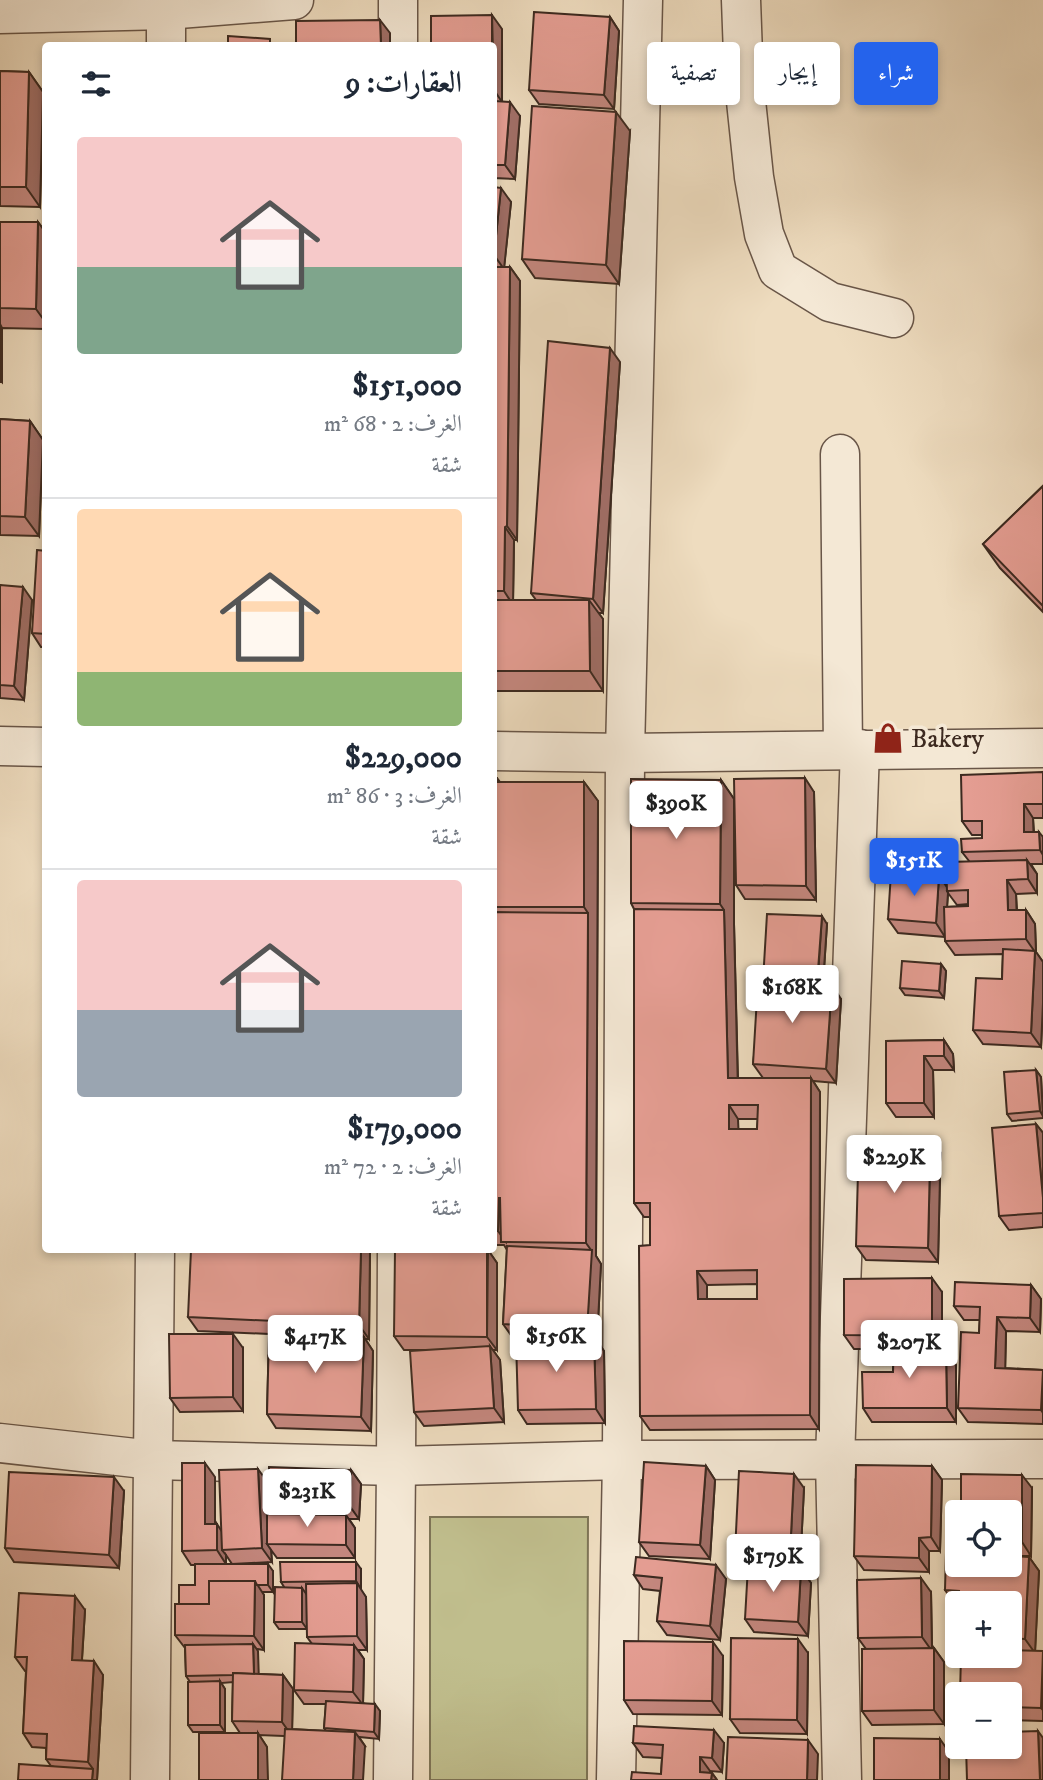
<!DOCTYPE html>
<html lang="ar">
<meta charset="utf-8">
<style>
:root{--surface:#fff;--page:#f6f6f7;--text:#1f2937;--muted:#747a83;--line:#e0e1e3;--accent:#2563eb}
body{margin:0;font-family:"IM FELL DW Pica",Amiri,serif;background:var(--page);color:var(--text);direction:rtl;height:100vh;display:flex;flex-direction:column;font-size:26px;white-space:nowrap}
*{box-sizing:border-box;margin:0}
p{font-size:23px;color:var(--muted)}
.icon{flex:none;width:38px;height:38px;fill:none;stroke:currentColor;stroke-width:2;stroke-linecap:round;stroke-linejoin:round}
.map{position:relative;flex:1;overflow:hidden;direction:ltr}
.drawer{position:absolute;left:42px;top:42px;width:455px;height:1211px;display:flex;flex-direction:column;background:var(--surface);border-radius:7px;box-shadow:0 4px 10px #0003;direction:rtl}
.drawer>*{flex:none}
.guide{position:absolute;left:518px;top:42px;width:420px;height:63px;direction:rtl;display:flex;gap:14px}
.buttons{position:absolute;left:945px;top:1500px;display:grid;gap:14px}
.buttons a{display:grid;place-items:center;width:77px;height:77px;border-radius:7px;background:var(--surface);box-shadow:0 4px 10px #0003;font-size:35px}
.price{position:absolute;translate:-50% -60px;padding:0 16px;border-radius:7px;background:#fff;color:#222;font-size:23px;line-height:46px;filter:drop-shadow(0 2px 4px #0008)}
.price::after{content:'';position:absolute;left:50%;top:42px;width:21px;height:16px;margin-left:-10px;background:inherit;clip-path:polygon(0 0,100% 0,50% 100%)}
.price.current{background:var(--accent);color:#fff}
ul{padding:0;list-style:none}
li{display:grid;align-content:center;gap:14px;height:371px;padding:0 35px}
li+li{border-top:2px solid var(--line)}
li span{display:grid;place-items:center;height:217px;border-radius:7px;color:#555}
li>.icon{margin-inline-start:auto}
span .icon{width:126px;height:126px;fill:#fffc;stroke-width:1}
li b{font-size:30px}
h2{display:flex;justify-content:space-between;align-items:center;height:84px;padding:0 35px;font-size:30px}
.pill{padding:0 24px;border-radius:7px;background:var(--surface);box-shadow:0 4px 10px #0003;font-size:24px;line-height:63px}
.pill.current{background:var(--accent);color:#fff}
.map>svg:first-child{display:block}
.green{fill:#c0be8d;stroke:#7e7456;stroke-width:2}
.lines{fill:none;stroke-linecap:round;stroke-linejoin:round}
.minor-casing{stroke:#695648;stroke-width:41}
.minor{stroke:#f4e8d5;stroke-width:38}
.wall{fill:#c4877e;stroke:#3d2a20;stroke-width:2;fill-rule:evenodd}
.shaded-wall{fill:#a06e66;stroke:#3d2a20;stroke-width:2}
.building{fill:#e49d92;stroke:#3d2a20;stroke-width:2;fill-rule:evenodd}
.labels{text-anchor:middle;stroke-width:7;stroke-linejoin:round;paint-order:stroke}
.poi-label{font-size:26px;fill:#3d2a20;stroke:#f4e8d5;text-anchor:start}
</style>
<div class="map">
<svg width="1043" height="1780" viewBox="0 0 1043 1780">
<rect width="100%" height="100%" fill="#eedcbf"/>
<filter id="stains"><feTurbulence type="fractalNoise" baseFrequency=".00286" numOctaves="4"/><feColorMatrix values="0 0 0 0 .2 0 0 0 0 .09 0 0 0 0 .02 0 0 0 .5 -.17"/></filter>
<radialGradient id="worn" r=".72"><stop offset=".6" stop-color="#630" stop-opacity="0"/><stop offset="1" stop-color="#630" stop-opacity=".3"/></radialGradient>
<polygon class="green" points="430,1517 588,1517 587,1780 430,1780"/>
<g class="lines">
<defs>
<g id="minor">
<polyline points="741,0 744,82 754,177 764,234 778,270 830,302 894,318"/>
<polyline points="0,14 166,10 294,0"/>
<polyline points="166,46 166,0"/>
<polyline points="398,46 398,0"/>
<polyline points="840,454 843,750"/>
<polyline points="0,746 46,747"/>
<polyline points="494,751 625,753 1043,748"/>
<polyline points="0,1443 153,1460 396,1466 622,1460 1043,1459"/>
<polyline points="150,1780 155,1250"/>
<polyline points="393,1780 396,1466 397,1250"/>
<polyline points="616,1780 622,1460 625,753 643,0"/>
<polyline points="842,1780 835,1459 860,749"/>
</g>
</defs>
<use href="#minor" class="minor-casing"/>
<use href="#minor" class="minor"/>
</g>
<g class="wall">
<polygon points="610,17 619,31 614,109 539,104 529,90"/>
<polygon points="502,29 502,101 520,116 515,179 494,178 494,46"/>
<polygon points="0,71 29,72 43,92 40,207 0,206"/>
<polygon points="630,131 619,284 535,278 522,259"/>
<polygon points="494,187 511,202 504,267 510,267 520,281 517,540 514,540 513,600 536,600 531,593 620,362 603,613 598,613 603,619 603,691 494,691"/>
<polygon points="0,222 38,222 46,233 46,329 2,328 2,382 0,382"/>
<polygon points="0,419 30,421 43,440 39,536 0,535"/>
<polygon points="1043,486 1043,612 1000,568 983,544"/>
<polygon points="46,551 46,647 41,647 32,633"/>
<polygon points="0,585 32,600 24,700 0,698"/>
<path d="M1043,772V818H1033L1034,832L1043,837V864H1031L1037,874V893L1016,894L1017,910H1026L1035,924L1036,952L1043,962V1003L1041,1047L983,1044L973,1030L1002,979L1003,954L955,955L945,941V937L898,933L888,919L947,887L969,861L962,852L982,838V835H972L962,821ZM948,893L957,905L968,904V906L947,907Z"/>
<polygon points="494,778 497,778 500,782 584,782 598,801 596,1256 601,1264 597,1341 604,1351 605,1423 527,1424 518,1410 520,1339 513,1338 503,1324 507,1250 504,1245 494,1245"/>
<path d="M721,780L734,799L814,792L816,900L745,899L736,885L734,819V924L738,1078H763L753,1064L763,981L827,924L823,985L841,999L836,1083L813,1081L820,1092L819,1429L650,1430L640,1416L650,1245V1217H644L634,1203V909L631,903ZM738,1119H758L757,1129H738ZM757,1284V1299H707V1285Z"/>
<polygon points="941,964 946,971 944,998 905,995 900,988"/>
<polygon points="944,1040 953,1054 954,1070 933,1070 934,1117 896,1117 886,1103 886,1041"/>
<polygon points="1036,1070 1041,1077 1043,1118 1012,1121 1007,1114"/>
<polygon points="1036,1124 1043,1133 1043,1227 1009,1230 999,1216"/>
<polygon points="931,1139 941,1153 940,1162 931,1162 940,1176 938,1262 866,1260 856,1246 881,1170 868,1170 858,1156"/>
<polygon points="370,1250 369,1339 365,1339 373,1351 371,1431 276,1428 267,1414 269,1334 198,1331 188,1317"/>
<polygon points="488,1250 497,1263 497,1350 493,1350 500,1360 504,1422 424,1426 414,1412 425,1350 404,1350 394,1336"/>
<polygon points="1031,1285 1041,1299 1040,1332 1006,1331 1005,1368 1043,1370 1043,1424 968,1422 958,1408 979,1333 980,1320 964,1320 954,1306"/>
<polygon points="942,1292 942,1349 932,1349 934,1352 946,1352 956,1365 956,1422 872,1422 863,1408 893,1372 894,1349 854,1349 844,1335"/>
<polygon points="243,1348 243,1411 180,1412 170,1398"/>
<polygon points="706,1466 715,1480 710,1559 649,1556 639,1542"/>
<polygon points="932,1466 942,1480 940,1551 929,1551 929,1572 864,1570 854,1556"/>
<path d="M351,1470L361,1484L359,1519H349L355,1528V1558H277L271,1550L272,1562L232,1564L273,1571V1592H262L264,1595V1650L257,1649L258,1674L283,1675L293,1689L292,1729L326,1731L324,1728L326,1704H304L294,1690L312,1644L307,1637V1629H279L274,1622L284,1587L281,1582L361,1569V1589H360L366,1597L367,1650H358L364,1659L363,1703L380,1711L379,1739L359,1737L365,1746L284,1736L259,1735L267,1747L240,1733L232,1721L233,1682L221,1683L225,1689V1732H193L188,1725L190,1682L186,1676L185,1648L175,1635L179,1604L195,1585V1565H191L182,1551L215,1477V1524L222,1531L268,1483V1494ZM269,1503L276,1514H269ZM226,1555L232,1564H226Z"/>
<polygon points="804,1488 800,1568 745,1565 735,1552"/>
<polygon points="1032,1488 1031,1556 1010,1556 1010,1512"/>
<polygon points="124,1491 119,1568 14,1562 5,1548"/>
<polygon points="1029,1557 1039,1571 1035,1651 1043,1651 1043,1721 1010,1720 1010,1603 957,1603 957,1604 955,1604 945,1590"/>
<polygon points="801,1569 811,1583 808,1636 754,1632 745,1619"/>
<polygon points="634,1575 726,1579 720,1640 667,1635 657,1621 660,1591 643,1589"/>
<polygon points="931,1592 932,1648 934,1648 944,1662 944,1724 872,1725 862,1711 866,1649 858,1638"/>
<polygon points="85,1610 82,1660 103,1675 97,1780 51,1766 46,1759 46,1748 32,1747 23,1733 26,1671 25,1671 15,1657"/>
<polygon points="808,1653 807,1734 740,1733 730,1719"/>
<polygon points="723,1656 722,1715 633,1714 624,1700"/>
<polygon points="633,1743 724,1743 722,1772 710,1771 710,1773 712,1773 717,1780 631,1780 661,1774 662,1758 643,1757"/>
</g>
<g class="shaded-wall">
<polygon points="492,15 502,29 502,102 494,90"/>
<polygon points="610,17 619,31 614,109 604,95"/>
<polygon points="380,20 390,33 390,46 381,46"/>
<polygon points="29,72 43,92 40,207 26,187"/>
<polygon points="510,102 520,116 515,179 505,165"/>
<polygon points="616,112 630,131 619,284 606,265"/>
<polygon points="501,188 511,202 504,269 494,255"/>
<polygon points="38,222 46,233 46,323 36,309"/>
<polygon points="510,267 520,281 517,540 507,526"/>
<polygon points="0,324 2,328 2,382 0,380"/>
<polygon points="610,348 620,362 603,613 593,599"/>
<polygon points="30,421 43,440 39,536 25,517"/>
<polygon points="505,527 514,540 513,605 504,591"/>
<polygon points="23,587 32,600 24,700 14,686"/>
<polygon points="589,600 603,619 603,691 590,671"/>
<polygon points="805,778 814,792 816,900 806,886"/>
<polygon points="721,780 734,799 734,924 738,1092 728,1078 724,910 720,904"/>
<polygon points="584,782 598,801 596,1256 601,1264 597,1341 604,1351 605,1423 596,1409 594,1340 587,1330 591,1250 586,1243 588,913 584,907"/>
<polygon points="1024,804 1033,818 1034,846 1024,832"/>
<polygon points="1039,832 1043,837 1043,855 1040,850"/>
<polygon points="1027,860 1037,874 1037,893 1028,879"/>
<polygon points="939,876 949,890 947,891 948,893 945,937 936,923"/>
<polygon points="1007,880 1016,894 1017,923 1008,910"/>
<polygon points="1026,910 1035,924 1036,952 1043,962 1043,1003 1041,1047 1031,1033 1035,952 1026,939"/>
<polygon points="822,916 827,924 822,998 817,991"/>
<polygon points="941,964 946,971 944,998 939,991"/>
<polygon points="832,985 841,999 836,1083 826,1069"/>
<polygon points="944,1040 953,1054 954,1070 944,1056"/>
<polygon points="924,1056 933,1070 934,1117 924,1103"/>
<polygon points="1036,1070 1041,1077 1043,1116 1040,1111"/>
<polygon points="811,1078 820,1092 819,1429 810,1415"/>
<polygon points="729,1105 738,1119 739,1142 729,1129"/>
<polygon points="1036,1124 1043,1133 1043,1198"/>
<polygon points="931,1139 941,1153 940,1162 931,1148"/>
<polygon points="919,1148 928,1162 918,1162"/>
<polygon points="930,1162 940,1176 938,1262 928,1248"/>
<polygon points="499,1198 509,1212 506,1242 498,1231"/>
<polygon points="361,1250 370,1250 369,1339 359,1325"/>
<polygon points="488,1250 497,1263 497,1350 487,1337"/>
<polygon points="697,1271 707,1285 707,1313 698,1299"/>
<polygon points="932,1278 942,1292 942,1349 932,1336"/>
<polygon points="1031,1285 1041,1299 1040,1332 1030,1318"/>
<polygon points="997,1317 1006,1331 1005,1381 995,1368"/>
<polygon points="233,1334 243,1348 243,1411 233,1397"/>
<polygon points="364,1337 373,1351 371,1431 361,1417"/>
<polygon points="927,1341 936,1355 927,1352"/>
<polygon points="490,1346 500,1360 504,1422 494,1408"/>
<polygon points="946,1352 956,1365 956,1422 947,1408"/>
<polygon points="1043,1374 1043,1413 1041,1410"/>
<polygon points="205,1463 215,1477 215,1538 205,1524"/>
<polygon points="706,1466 715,1480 710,1559 700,1545"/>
<polygon points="932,1466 942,1480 940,1551 931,1537"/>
<polygon points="258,1469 268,1483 271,1544 267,1544 271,1550 272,1562 262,1548"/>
<polygon points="351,1470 361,1484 359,1519 349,1505"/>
<polygon points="794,1474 804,1488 800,1568 790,1555"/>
<polygon points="1022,1475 1032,1488 1031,1556 1022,1542"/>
<polygon points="114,1477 124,1491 119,1568 109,1555"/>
<polygon points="346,1515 355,1528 355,1558 346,1545"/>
<polygon points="217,1524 226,1538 222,1550 226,1555 226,1564 217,1550"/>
<polygon points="919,1538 929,1551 929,1572 919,1558"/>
<polygon points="1029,1557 1039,1571 1035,1653 1025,1639"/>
<polygon points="356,1562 361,1569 361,1589 356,1581"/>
<polygon points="268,1564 273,1571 273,1592 268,1585"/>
<polygon points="716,1565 726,1579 720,1640 710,1626"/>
<polygon points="801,1569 811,1583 808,1636 798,1622"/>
<polygon points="921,1578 931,1592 932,1651 922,1637"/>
<polygon points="255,1581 264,1595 264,1650 254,1636"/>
<polygon points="357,1583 366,1597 367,1650 357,1636"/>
<polygon points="302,1588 307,1595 307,1629 302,1622"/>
<polygon points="75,1596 85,1610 81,1674 72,1660"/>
<polygon points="798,1639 808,1653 807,1734 797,1720"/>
<polygon points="713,1642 723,1656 722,1715 712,1701"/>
<polygon points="253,1644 258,1651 259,1682 254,1675"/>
<polygon points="354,1645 364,1659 363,1705 353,1692"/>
<polygon points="934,1648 944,1662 944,1724 934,1710"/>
<polygon points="1043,1655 1043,1710 1041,1708"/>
<polygon points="94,1661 103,1675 97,1780 92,1780 93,1769 88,1762"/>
<polygon points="283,1675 293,1689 292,1736 282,1722"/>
<polygon points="220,1681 225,1689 225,1732 220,1725"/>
<polygon points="375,1704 380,1711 379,1739 374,1732"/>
<polygon points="714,1730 724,1743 722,1772 712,1758"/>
<polygon points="1038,1731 1043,1738 1043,1780 1040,1780"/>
<polygon points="355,1732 365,1746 363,1780 353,1780"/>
<polygon points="258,1733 267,1747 268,1780 258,1780"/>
<polygon points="940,1739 949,1752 949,1780 940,1780"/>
<polygon points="808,1740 818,1754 817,1780 807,1780"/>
<polygon points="700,1757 710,1771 710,1780 700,1772"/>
<polygon points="712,1773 717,1780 711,1780"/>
</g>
<g class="building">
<polygon points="534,12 610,17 604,95 529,90"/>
<polygon points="492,15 492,46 431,46 431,16"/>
<polygon points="380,20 381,46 296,46 296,21"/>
<polygon points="228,36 270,39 270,46 228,46"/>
<polygon points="0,71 29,72 26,187 0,187"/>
<polygon points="494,101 510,102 505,165 494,165"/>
<polygon points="532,106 616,112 606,265 522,259"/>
<polygon points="494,187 501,188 494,255"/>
<polygon points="0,222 38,222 36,309 0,308"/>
<polygon points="494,267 510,267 507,526 505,527 504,591 494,591"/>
<polygon points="548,341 610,348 593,599 531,593"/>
<polygon points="0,419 30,421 25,517 0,516"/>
<polygon points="1043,486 1043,606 983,544"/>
<polygon points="37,550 46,551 46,634 32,633"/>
<polygon points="0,585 23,587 14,686 0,685"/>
<polygon points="494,600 589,600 590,671 494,671"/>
<polygon points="1043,772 1043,804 1024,804 1024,832 1039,832 1040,850 962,852 961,839 982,838 982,821 962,821 961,775"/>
<polygon points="494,778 497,778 497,782 584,782 584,907 494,907"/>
<polygon points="805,778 806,886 736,885 734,779"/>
<polygon points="631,779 721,780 720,904 631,903"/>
<polygon points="1027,860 1028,879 1007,880 1008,910 1026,910 1026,939 945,941 944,907 968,906 968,890 947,891 946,862"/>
<polygon points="891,873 939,876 936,923 888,919"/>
<path d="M634,909L724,910L728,1078H811L810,1415L640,1416L639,1246L650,1245V1203H634ZM729,1105H758L757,1129H729ZM757,1270V1299H698L697,1271Z"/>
<polygon points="494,912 588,913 586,1243 501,1242 500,1198 499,1198 498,1231 494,1231"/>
<polygon points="767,914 822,916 817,984 763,981"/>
<polygon points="1003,949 1035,951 1031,1033 973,1030 976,978 1002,979"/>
<polygon points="902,961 941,964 939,991 900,988"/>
<polygon points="758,981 832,985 826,1069 753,1064"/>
<polygon points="944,1040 944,1056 924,1056 924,1103 886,1103 886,1041"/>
<polygon points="1036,1070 1040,1111 1007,1114 1004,1072"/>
<polygon points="1036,1124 1043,1198 1043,1213 999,1216 992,1128"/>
<polygon points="859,1138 931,1139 931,1148 919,1148 918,1162 930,1162 928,1248 856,1246 858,1172 881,1173 881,1156 858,1156"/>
<polygon points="507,1246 592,1250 587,1330 503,1324"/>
<polygon points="191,1250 361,1250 359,1325 188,1317"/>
<polygon points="395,1250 487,1250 487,1337 394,1336"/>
<polygon points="932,1278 932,1336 844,1335 844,1279"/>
<polygon points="955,1282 1031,1285 1030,1318 997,1317 995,1368 1043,1370 1041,1410 958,1408 961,1332 979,1333 980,1307 954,1306"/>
<polygon points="169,1334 233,1334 233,1397 170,1398"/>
<polygon points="269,1334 364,1337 361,1417 267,1414"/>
<polygon points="594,1338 596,1409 518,1410 516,1339"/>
<polygon points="927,1341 927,1352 946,1352 947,1408 863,1408 862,1372 893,1372 894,1342"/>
<polygon points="490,1346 494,1408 414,1412 410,1351"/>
<polygon points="644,1462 706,1466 700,1545 639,1542"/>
<polygon points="182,1463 205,1463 205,1524 217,1524 217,1550 182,1551"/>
<polygon points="856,1465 932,1466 931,1537 919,1538 919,1558 854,1556"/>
<polygon points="269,1467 351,1470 349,1505 268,1502"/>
<polygon points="258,1469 262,1548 222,1550 219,1470"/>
<polygon points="739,1471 794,1474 790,1555 735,1552"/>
<polygon points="9,1472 114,1477 109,1555 5,1548"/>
<polygon points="961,1474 1022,1475 1022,1542 1010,1542 1010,1512 961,1512"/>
<polygon points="267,1514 346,1515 346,1545 267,1544"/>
<polygon points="946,1553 957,1553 957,1564 1010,1564 1010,1556 1029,1557 1025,1639 1010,1638 1010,1603 958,1603 959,1591 945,1590"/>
<polygon points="636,1557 716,1565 710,1626 657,1621 662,1578 634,1575"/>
<polygon points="280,1562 356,1562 356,1581 281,1582"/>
<polygon points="195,1564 268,1564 268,1585 257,1585 255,1581 209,1581 209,1604 179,1604 179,1585 195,1585"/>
<polygon points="748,1566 801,1569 798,1622 745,1619"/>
<polygon points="921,1578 922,1637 858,1638 857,1580"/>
<polygon points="209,1581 255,1581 254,1636 175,1635 175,1604 209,1604"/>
<polygon points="357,1583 357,1636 307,1637 306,1584"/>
<polygon points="275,1587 302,1588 302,1622 274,1622"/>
<polygon points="19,1593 75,1596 72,1660 94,1661 88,1762 46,1759 47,1734 23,1733 27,1657 15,1657"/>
<polygon points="731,1638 798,1639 797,1720 730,1719"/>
<polygon points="624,1641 713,1642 712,1701 624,1700"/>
<polygon points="295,1643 354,1645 353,1692 294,1690"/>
<polygon points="253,1644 254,1674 233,1673 233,1675 186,1676 185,1645"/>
<polygon points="934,1648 934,1710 862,1711 862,1649"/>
<polygon points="1010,1650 1043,1651 1041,1708 1010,1707 1010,1694 960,1694 961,1656 1010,1656"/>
<polygon points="233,1673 283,1675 282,1722 232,1721"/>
<polygon points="220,1681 220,1725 188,1725 188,1682"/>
<polygon points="326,1701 375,1704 374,1732 324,1728"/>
<polygon points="634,1726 714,1730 712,1758 700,1757 700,1772 712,1773 711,1780 631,1780 632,1772 661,1774 663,1745 633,1743"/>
<polygon points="285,1729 355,1732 353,1780 282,1780"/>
<polygon points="1038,1731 1040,1780 967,1780 966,1746 1010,1746 1010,1732"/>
<rect x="199" y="1733" width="59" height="47"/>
<polygon points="728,1737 808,1740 807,1780 726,1780"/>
<polygon points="874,1738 940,1739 940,1780 874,1780"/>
<polygon points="19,1764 93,1769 92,1780 18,1780"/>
</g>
<defs>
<symbol id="shop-bare" viewBox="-9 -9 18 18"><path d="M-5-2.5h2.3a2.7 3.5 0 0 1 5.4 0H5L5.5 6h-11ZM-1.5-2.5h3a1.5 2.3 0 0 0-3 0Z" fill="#8f2418" stroke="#f4e8d5" stroke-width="2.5" paint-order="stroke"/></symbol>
</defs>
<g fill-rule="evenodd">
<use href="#shop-bare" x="866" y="716" width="44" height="44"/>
</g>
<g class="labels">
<g class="poi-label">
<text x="911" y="747">Bakery</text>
</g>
</g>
<rect width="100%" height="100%" filter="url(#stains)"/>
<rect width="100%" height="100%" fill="url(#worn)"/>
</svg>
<div class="buttons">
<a><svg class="icon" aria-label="locate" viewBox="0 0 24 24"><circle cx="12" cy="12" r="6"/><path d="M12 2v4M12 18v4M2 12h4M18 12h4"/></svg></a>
<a>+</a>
<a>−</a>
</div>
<b class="price" style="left:676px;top:841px">$390K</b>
<b class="price current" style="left:914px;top:898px">$151K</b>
<b class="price" style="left:792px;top:1025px">$168K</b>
<b class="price" style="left:894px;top:1195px">$229K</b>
<b class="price" style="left:556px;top:1374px">$156K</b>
<b class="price" style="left:315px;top:1375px">$417K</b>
<b class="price" style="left:909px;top:1380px">$207K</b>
<b class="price" style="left:307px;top:1529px">$231K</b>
<b class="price" style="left:773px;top:1594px">$179K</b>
<div class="guide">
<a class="pill current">شراء</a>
<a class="pill">إيجار</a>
<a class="pill">تصفية</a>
</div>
<section class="drawer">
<h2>العقارات: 9<svg class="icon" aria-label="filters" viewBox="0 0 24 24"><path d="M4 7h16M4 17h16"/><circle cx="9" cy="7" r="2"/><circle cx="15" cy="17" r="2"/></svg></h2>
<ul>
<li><span style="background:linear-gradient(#f6c9c9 60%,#7fa58c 0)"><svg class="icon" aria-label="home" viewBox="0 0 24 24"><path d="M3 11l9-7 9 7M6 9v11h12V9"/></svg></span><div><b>$151,000</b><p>الغرف: 2 · 68 m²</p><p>شقة</p></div></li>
<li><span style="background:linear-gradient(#ffd9b3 75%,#8fb573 0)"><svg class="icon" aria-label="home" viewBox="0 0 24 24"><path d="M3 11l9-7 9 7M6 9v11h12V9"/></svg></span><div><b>$229,000</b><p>الغرف: 3 · 86 m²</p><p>شقة</p></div></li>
<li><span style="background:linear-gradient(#f6c9c9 60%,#9aa5b1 0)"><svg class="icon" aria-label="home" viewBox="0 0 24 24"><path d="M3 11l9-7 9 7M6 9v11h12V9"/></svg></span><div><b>$179,000</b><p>الغرف: 2 · 72 m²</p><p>شقة</p></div></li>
</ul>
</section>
</div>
